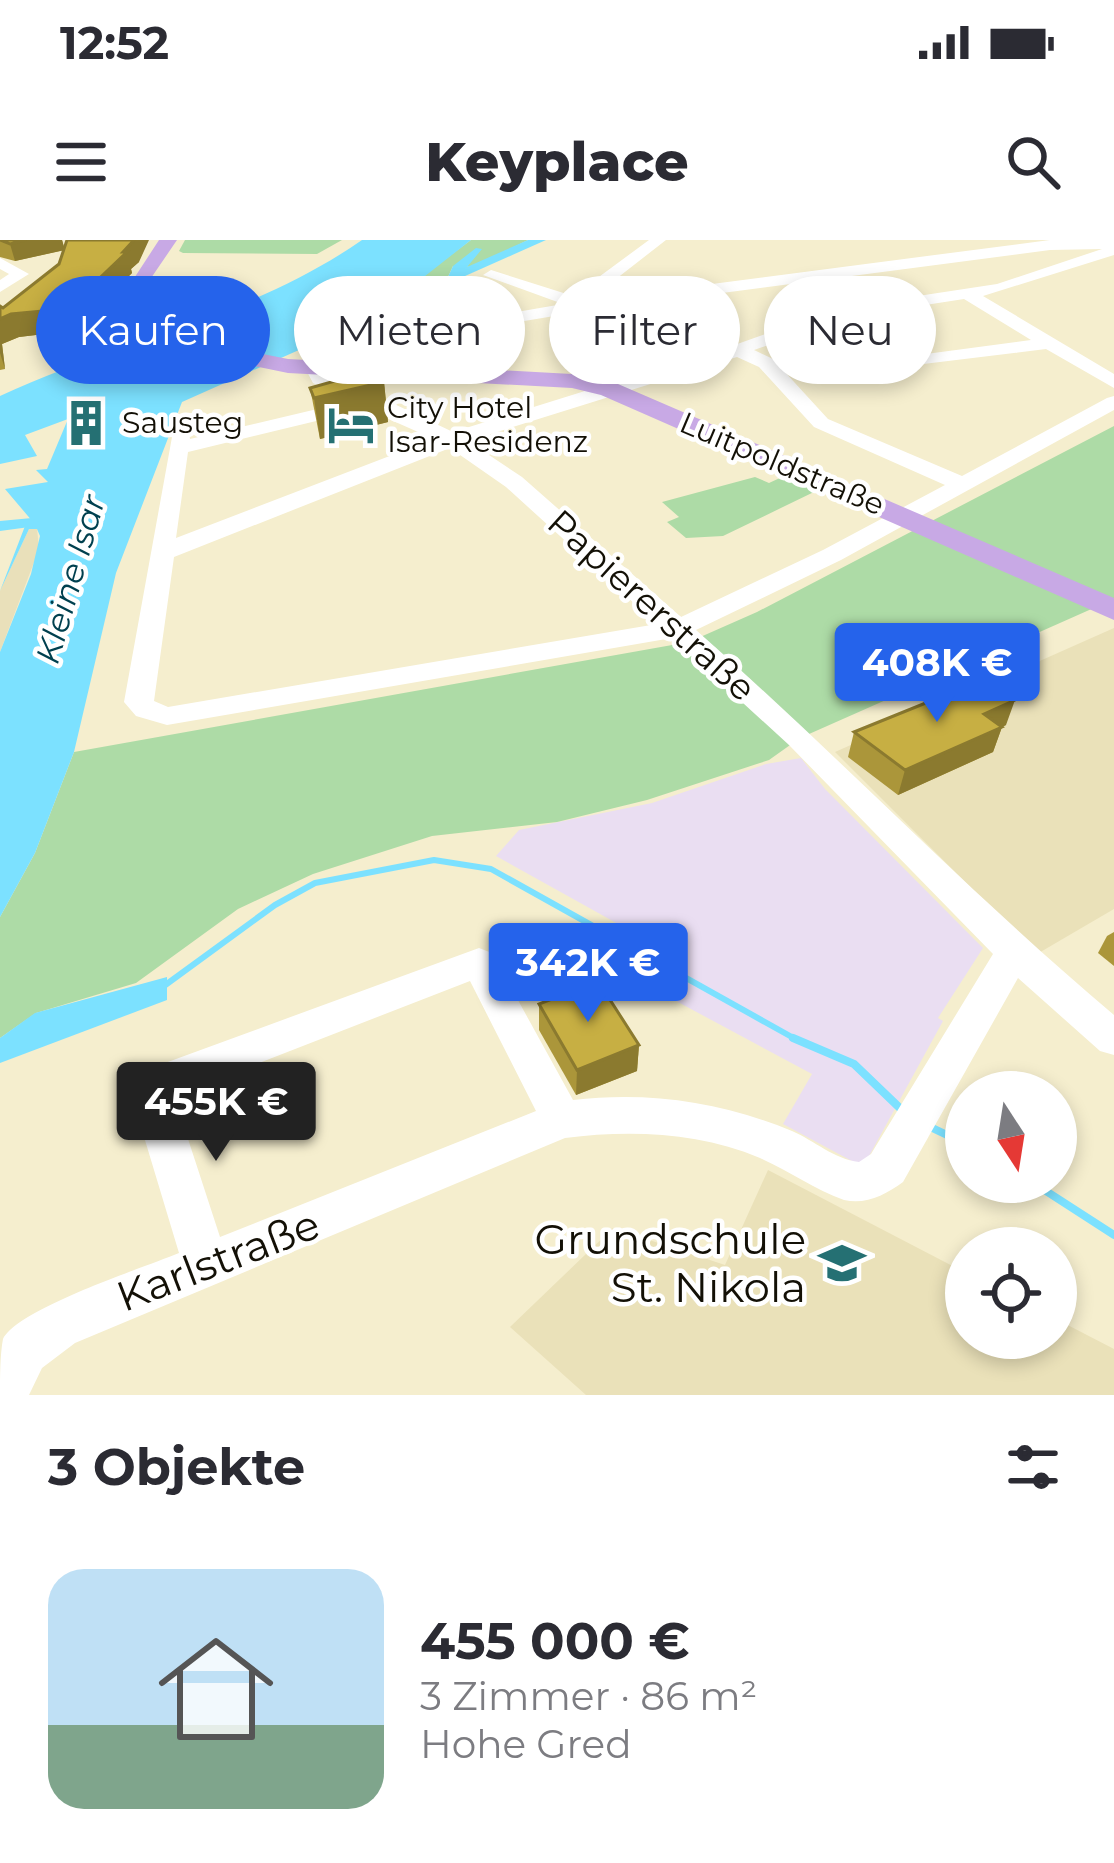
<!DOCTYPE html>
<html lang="de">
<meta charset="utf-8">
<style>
:root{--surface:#fff;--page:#f2f2f3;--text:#2b2b33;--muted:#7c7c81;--line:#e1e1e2;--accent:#2563eb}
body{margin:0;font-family:Montserrat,sans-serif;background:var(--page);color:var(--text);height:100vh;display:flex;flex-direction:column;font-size:45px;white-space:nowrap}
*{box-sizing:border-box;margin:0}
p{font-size:39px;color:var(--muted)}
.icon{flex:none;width:66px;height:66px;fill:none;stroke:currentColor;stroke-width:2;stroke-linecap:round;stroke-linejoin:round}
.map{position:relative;height:1155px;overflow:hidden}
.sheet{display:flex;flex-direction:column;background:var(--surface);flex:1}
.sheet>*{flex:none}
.hud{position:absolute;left:36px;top:36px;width:1044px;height:108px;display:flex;gap:24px}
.needle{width:78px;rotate:168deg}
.fabs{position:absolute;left:945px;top:831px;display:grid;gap:24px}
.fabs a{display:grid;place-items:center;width:132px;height:132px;border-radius:50%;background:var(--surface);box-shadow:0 6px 18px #0003;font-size:60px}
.price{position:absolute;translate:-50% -102px;padding:0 27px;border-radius:12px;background:var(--accent);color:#fff;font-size:39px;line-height:78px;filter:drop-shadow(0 3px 6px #0008)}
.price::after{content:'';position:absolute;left:50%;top:72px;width:36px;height:27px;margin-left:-18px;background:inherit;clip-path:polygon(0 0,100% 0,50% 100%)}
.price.selected{background:#222;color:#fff}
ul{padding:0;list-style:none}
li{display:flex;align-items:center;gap:36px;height:300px;padding:0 48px}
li+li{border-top:3px solid var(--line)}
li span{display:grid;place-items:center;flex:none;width:336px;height:240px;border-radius:36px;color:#555}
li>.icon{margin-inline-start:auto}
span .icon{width:144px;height:144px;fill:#fffc;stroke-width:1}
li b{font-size:51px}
h2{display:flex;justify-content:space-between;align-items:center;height:144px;padding:0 48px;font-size:51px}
.tag{padding:0 42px;border-radius:54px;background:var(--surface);box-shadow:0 6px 18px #0003;font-size:42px;line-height:108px}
.tag.selected{background:var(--accent);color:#fff}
.status{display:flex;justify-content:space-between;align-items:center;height:84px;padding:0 60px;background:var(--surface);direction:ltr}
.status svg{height:33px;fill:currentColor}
header{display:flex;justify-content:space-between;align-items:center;height:156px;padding:0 48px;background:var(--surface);font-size:54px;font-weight:800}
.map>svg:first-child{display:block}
.industrial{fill:#eadef2}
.built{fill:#eae1b9}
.green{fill:#addba6}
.sand{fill:#e9e0ba}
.water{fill:#7ce1ff}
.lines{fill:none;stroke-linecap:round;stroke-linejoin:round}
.stream-far1{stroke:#7ce1ff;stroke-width:6}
.stream{stroke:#7ce1ff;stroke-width:8}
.canal{fill:#7ce1ff;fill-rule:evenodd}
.minor{fill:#fff;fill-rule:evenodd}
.major{fill:#c8a9e5;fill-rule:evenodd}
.wall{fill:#ab963a}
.shaded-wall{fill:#8b7a2f}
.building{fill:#c7af43;stroke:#8b7a2f;stroke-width:3}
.labels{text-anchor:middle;stroke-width:9;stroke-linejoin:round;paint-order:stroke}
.far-poi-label{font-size:30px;fill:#131006;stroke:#fff;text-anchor:start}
.far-street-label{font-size:30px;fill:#131006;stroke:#fff}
.far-water-label{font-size:33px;font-style:italic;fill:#00404f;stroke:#fff}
.street-label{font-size:36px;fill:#131006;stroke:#fff}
.near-poi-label{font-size:42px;fill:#131006;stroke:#fff;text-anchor:end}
.near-street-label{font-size:42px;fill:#131006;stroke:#fff}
</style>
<div class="status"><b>12:52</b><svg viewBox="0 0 49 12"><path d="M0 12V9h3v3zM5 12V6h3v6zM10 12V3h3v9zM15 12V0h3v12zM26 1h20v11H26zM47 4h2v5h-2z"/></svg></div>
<header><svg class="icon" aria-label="menu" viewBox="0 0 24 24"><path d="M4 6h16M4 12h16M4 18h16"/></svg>Keyplace<svg class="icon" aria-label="search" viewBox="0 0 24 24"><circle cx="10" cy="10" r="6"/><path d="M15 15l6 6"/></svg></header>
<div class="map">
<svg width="1114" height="1155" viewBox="0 0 1114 1155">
<rect width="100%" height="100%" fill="#f5eece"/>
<polygon class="industrial" points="801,518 825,549 983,708 938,778 943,781 863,927 783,884 812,834 663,754 681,719 496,616 519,590 652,563 766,524"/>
<g class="built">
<polygon points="1114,388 1114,669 1037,714 835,512"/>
<polygon points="768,930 966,1033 966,1098 1056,1098 1056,1079 1114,1109 1114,1155 586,1155 510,1087 613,988 725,1025"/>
</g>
<g class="green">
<polygon points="185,0 342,0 317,14 183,13 179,11"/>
<polygon points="471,0 528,0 474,27 453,26 447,39 389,61"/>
<polygon points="1114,186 1114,359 800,498 769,520 647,560 557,582 432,596 313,634 238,669 136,743 36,773 0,798 0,677 35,613 74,512 689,402 757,372"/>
<polygon points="755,237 769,243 782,237 816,251 723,296 686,298 667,282 679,277 662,262"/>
</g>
<polygon class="sand" points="37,288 39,309 0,412 0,351 29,289"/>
<g class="water">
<path d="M362,0H471L392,62L447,39L453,26L476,8L482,9L467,27L528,0H546L182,162L116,333L74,512L35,613L0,677V412L31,334L40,296L37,289H29L0,351L25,286L33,282L5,249L48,242L36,230L47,229L68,179L25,195L37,216L0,224V156C119,101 250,78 362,0Z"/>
<polygon points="167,737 167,760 0,823 0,798 35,773"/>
</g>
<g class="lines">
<polyline class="stream-far1" points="164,746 275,665 315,643 434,620 491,629 799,801"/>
<g class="stream">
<polyline points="793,798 854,824 904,872"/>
<polyline points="926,885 966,904"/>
<polyline points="1032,942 1114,995"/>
</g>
<polygon class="canal" points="32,278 40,283 37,286 0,291 0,281"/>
<g class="minor">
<path d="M649,0H666L589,60L1050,0H1114V15L983,56L1114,134V148L1046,109L874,130L872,126L881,120L1031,100L964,59L848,77L754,110L773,119L828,179L962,236L1107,158L1114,156V170L841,320L696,390C838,515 969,653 1114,775V815L1100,811L1018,738L903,942C885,955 866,965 844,960C814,949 789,931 760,918C698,892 630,890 565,898L75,1103L42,1128L29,1155H0C0,1138 0,1114 3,1099C19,1068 143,1028 179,1013L129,847L135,834L479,708L492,713L573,860C649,851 722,862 792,891C815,901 834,919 859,922L871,914L993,714L789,505L672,398L167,485L136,476L124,462L174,186H188L190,199L351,161L313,143L305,128L307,124L446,84L563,64L483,35L491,30L573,56ZM1102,9L997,44L839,68L729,107L608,68L1050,10ZM584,71L710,112L453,192L325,131L448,94ZM737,117L759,127L814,187L945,245L823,310L681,377L522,237L468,201ZM366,169L434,199L176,298L188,212ZM450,208L506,247L657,384L168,467L154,461L174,317ZM470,741L536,871L220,997L174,856Z"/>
<polygon points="0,18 29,34 0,52 0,40 9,34 0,29"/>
</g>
<polygon class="major" points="159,0 177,0 119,85 288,119 572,134 618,144 1114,358 1114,380 601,155 572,148 288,133 101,95 96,81 131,43"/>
</g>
<g class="wall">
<polygon points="0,0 62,0 64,8 139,22 131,29 132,33 91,74 81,74 61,92 19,97 2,104 5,129 0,130 0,66 3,68 59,24 64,10 15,21 0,17"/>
<polygon points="384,142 388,182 320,199 310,148"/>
<polygon points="1006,485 1002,487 993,512 898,555 848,517 854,492"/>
<polygon points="1114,692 1114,726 1098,713 1107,696"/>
<polygon points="539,764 639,805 637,831 576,855 539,790"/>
</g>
<g class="shaded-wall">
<polygon points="26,0 62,0 65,10 15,21 10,4"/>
<polygon points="134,0 149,0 139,22 131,29 132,33 91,74 85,52"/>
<polygon points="75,52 81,74 61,92 19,97 2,104 5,129 0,113 0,79"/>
<polygon points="384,142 388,182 320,199 314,158"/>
<polygon points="1015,460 1006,485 1002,487 993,512 898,555 905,530 984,474"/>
<polygon points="639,805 637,831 576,855 577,830"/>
</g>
<g class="building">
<polygon points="0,0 26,0 10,4"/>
<polygon points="67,0 134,0 123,12 127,12 85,52 75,52 54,70 11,74 0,79 0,66 3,68 59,24"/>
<polygon points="363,133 384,142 314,158 310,148"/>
<polygon points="985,439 1015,460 984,474 1002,487 905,530 854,492"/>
<polygon points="598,741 639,805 577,830 539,764"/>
</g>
<defs>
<symbol id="building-bare" viewBox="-9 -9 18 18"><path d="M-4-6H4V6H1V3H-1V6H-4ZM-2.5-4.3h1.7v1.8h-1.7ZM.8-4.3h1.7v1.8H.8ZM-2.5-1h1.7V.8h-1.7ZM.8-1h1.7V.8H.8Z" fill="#257073" stroke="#fff" stroke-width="2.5" paint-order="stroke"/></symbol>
<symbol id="hotel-bare" viewBox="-9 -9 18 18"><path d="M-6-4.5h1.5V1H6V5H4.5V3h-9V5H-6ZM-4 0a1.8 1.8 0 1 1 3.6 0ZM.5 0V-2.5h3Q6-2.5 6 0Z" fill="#257073" stroke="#fff" stroke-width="2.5" paint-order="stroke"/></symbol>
<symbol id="school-bare" viewBox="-9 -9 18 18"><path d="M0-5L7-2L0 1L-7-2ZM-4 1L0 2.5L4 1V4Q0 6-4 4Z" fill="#257073" stroke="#fff" stroke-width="2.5" paint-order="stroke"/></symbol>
</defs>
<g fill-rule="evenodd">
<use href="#building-bare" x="53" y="150" width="66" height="66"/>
<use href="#hotel-bare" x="318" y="152" width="66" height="66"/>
<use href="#school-bare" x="809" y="990" width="66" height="66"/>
</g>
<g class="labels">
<g class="far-poi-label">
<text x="387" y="178">City Hotel<tspan x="387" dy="34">Isar-Residenz</tspan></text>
<text x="122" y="193">Sausteg</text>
</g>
<g class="far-street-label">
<text transform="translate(782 224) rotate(23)" y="10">Luitpoldstraße</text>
</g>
<g class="far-water-label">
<text transform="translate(70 339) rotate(-74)" y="12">Kleine Isar</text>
</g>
<g class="street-label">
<text transform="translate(652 365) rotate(42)" y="13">Papiererstraße</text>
</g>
<g class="near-poi-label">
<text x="806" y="1014">Grundschule<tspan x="806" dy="48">St. Nikola</tspan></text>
</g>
<g class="near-street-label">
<text transform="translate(218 1020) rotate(-21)" y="15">Karlstraße</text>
</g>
</g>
</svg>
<div class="fabs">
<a><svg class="needle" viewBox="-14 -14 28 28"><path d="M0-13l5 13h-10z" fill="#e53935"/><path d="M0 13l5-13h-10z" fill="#7c7c81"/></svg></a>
<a><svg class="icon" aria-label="locate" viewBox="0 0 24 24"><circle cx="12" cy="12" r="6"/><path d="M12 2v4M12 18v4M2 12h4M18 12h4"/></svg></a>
</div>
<b class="price" style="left:937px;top:485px">408K €</b>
<b class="price" style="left:588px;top:785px">342K €</b>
<b class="price selected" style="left:216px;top:924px">455K €</b>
<div class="hud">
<a class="tag selected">Kaufen</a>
<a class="tag">Mieten</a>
<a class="tag">Filter</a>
<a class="tag">Neu</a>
</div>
</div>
<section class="sheet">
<h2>3 Objekte<svg class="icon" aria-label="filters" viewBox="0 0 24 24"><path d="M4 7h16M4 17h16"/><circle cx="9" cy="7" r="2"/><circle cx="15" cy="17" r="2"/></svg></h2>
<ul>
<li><span style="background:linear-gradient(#bfe0f5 65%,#7fa58c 0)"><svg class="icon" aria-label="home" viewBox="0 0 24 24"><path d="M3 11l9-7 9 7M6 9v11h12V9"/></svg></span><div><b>455 000 €</b><p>3 Zimmer · 86 m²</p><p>Hohe Gred</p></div></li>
</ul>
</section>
